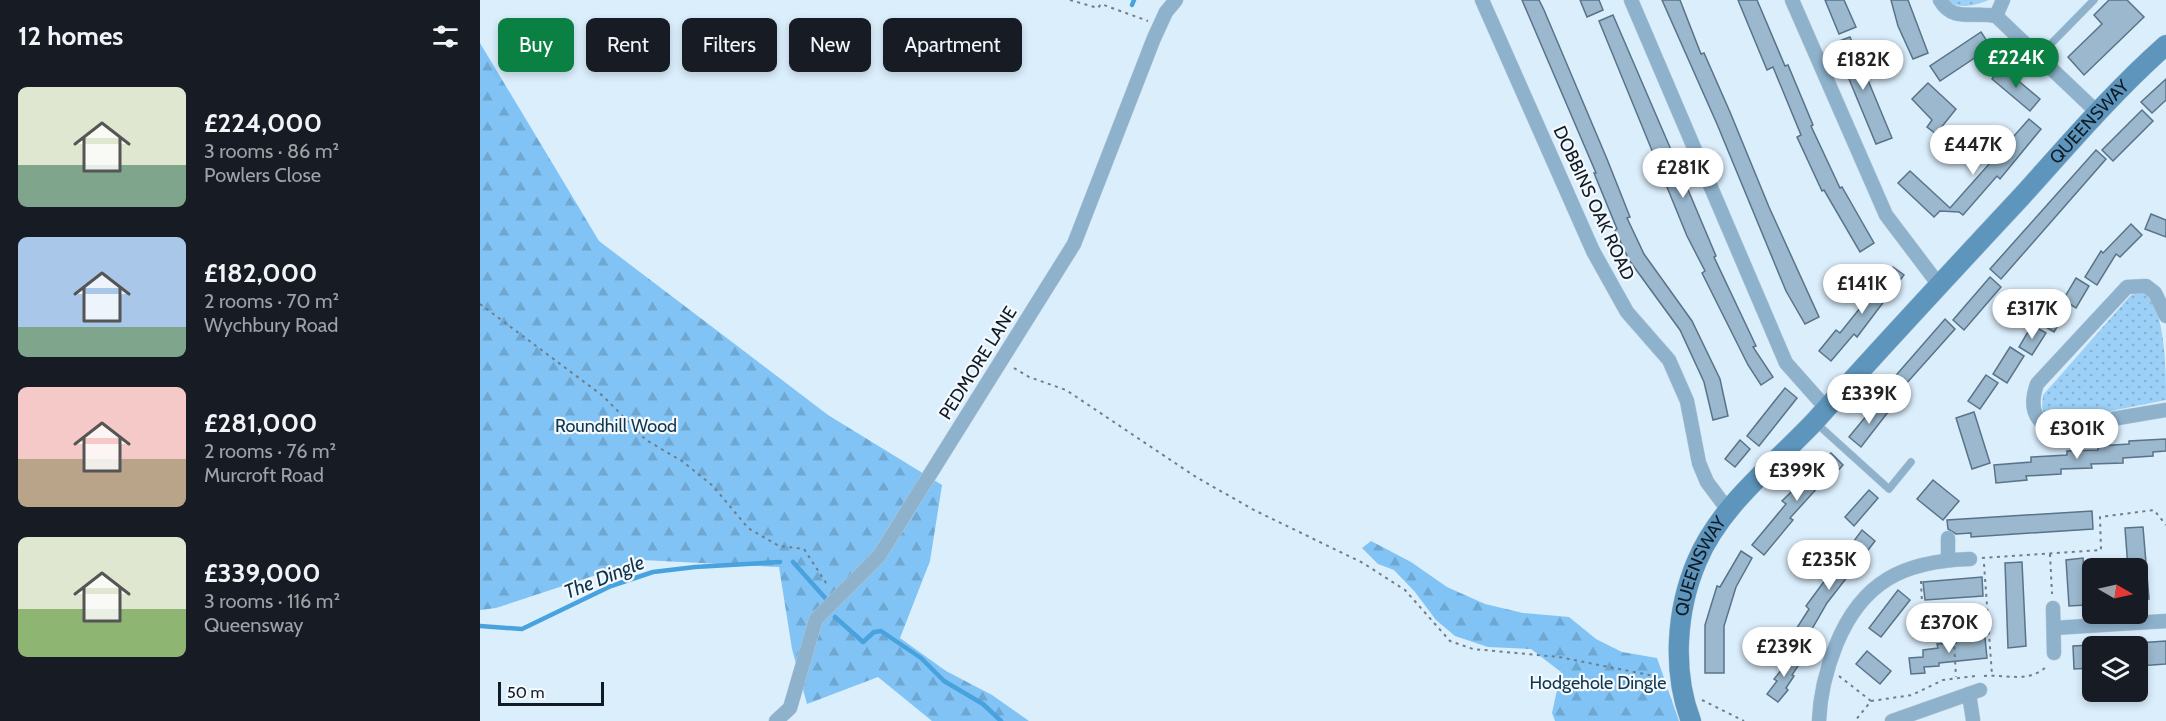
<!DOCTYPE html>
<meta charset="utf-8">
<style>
:root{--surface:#171b24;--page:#242831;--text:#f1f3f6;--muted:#9ea1a6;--accent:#0b8043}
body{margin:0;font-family:Cabin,sans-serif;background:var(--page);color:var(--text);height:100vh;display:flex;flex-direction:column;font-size:22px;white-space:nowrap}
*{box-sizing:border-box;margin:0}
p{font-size:20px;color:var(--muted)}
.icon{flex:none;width:33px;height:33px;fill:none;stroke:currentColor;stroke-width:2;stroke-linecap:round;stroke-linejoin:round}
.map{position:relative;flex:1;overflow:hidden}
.side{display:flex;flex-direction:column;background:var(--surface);width:480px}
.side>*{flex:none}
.guide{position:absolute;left:18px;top:18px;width:570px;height:54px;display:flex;gap:12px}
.needle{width:39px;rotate:99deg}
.controls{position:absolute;left:1602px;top:558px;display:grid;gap:12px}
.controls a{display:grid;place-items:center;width:66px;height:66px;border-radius:9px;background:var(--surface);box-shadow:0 3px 9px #0003;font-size:30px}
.scale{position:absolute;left:18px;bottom:15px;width:106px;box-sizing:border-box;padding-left:6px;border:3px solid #101b24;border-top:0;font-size:16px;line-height:21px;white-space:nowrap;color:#101b24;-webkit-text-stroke:4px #f3f9fe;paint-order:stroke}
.price{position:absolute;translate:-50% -51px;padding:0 14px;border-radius:21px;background:#fff;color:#222;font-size:20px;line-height:39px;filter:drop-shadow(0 2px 3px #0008)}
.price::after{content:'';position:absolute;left:50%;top:36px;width:18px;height:14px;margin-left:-9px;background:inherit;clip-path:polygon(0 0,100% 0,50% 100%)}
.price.on{background:var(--accent);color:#fff}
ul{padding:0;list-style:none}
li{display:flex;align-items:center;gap:18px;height:150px;padding:0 18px}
li span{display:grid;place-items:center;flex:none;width:168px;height:120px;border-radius:9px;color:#555}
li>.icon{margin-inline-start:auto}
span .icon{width:72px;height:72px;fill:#fffc;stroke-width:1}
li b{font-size:26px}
h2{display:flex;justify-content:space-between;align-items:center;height:72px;padding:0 18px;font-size:26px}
.chip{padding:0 21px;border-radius:9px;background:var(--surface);box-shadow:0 3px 9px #0003;font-size:21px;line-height:54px}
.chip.on{background:var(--accent);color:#fff}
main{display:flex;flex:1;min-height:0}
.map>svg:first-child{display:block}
.grass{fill:url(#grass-dots)}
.forest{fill:url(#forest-firs)}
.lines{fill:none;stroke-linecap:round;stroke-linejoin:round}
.stream{stroke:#48a2dd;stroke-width:4.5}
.building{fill:#9bb8ce;stroke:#597488;stroke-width:1.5}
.lane-casing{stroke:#b6c8d5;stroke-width:8}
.street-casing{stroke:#b6c8d5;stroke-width:15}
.secondary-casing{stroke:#b6c8d5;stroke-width:21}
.path{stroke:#6f7e89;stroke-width:2;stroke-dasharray:3 4.5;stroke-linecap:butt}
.lane{stroke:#8eb1cc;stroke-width:7}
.street{stroke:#8eb1cc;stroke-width:14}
.secondary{stroke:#5d95bc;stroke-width:20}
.labels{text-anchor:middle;stroke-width:4.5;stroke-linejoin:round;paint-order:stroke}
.street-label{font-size:18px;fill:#101b24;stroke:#f3f9fe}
.park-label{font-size:18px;fill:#10364e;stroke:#f3f9fe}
.water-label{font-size:20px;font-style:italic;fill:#0e344c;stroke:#f3f9fe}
</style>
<main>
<section class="side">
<h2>12 homes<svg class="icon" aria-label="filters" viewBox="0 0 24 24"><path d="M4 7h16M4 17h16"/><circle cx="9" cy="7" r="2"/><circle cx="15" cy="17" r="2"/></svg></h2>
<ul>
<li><span style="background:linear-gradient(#dfe7d0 65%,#7fa58c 0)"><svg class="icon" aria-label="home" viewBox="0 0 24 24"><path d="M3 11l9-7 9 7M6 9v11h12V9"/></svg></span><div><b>£224,000</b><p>3 rooms · 86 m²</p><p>Powlers Close</p></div></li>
<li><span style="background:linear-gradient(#a9c7e8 75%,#7fa58c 0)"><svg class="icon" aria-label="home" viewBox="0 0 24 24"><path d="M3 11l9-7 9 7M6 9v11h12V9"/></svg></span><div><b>£182,000</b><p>2 rooms · 70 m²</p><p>Wychbury Road</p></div></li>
<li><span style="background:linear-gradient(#f6c9c9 60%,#b9a48a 0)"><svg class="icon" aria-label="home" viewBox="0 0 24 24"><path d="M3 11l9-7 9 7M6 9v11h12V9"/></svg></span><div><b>£281,000</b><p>2 rooms · 76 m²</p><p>Murcroft Road</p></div></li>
<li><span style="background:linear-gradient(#dfe7d0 60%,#8fb573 0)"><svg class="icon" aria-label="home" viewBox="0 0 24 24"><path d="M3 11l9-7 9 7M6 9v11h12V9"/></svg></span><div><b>£339,000</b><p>3 rooms · 116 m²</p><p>Queensway</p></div></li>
</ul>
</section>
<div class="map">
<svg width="1686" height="721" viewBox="0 0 1686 721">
<defs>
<pattern id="grass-dots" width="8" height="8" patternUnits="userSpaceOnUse" patternTransform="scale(1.5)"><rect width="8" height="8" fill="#9cd0f6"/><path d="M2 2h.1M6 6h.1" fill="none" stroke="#85b2d3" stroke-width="1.8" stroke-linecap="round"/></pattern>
<pattern id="forest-firs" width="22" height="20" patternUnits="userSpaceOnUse" patternTransform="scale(1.5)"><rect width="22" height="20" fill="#80c3f4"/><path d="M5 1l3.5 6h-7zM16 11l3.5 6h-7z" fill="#6ea7d1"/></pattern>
</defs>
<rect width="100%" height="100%" fill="#dbeefc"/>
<g class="grass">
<path d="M1466,0H1509C1493,6 1480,10 1466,0Z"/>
<path d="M1662,292C1686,302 1686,375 1686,400L1576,422L1565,419L1562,407L1563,395L1651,295Z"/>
</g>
<g class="forest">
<polygon points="0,43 119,241 348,415 462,485 450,561 420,638 466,671 512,695 549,721 452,721 398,677 327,704 312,649 299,567 162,560 16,608 0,610"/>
<polygon points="891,541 931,562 967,587 1005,604 1043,613 1089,617 1116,639 1142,652 1177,658 1199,721 1075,721 1072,713 1081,672 1051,649 1008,647 975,636 956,620 935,592 914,570 898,564 882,548"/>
</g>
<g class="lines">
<g class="stream">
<polyline points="652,5 654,0"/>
<polyline points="313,562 347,600"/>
<polyline points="355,617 383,642 394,632 401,631 441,658 464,681 503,704 521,721"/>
<polyline points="0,626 42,629 131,586 173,572 215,567 300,562"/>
</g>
</g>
<g class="building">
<polygon points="1042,0 1059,0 1064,10 1127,159 1150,217 1147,218 1164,254 1212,321 1240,379 1248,416 1233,420 1224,382 1200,330 1149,260 1135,230 1137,229 1114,173 1116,173"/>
<polygon points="1100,0 1119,0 1123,10 1107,17"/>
<polygon points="1182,0 1200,0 1221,54 1224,53 1250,112 1289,207 1339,317 1325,324 1306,291 1237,124"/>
<polygon points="1258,0 1277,0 1305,66 1308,65 1333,125 1331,126 1360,188 1362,187 1394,243 1380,252 1344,190 1342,191 1317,137 1321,135 1293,67 1287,70"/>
<polygon points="1345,0 1364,0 1376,27 1359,34"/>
<polygon points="1411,0 1428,0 1448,53 1433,59 1418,26"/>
<polygon points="1629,0 1647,0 1664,17 1604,75 1588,57 1622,24 1614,15"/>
<polygon points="1133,15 1198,166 1236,256 1234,257 1276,346 1273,347 1293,377 1281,385 1268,365 1222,273 1225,271 1207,236 1119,21"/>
<polygon points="1501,32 1511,47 1460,81 1450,66"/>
<polygon points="1370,37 1412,138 1396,144 1354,43"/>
<polygon points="1522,67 1560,99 1550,111 1512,79"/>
<polygon points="1686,79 1686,100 1672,113 1661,102"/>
<polygon points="1448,83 1476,109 1456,134 1447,127 1452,120 1432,99"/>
<polygon points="1662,110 1673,121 1633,161 1622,150"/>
<polygon points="1549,119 1561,129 1520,179 1517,176 1483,215 1479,212 1460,211 1454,217 1418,183 1430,171 1470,208"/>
<polygon points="1616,150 1626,159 1521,279 1510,269"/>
<polygon points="1671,214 1686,220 1686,237 1665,229"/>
<polygon points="1651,224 1662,235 1640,257 1636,254 1617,285 1605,277 1621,251 1623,253"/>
<polygon points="1413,267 1424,275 1377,337 1374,334 1351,361 1339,351 1356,330 1360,333"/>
<polygon points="1510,277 1521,287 1484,330 1473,320"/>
<polygon points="1596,278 1609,286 1596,308 1583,300"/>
<polygon points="1573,300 1588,309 1574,332 1559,323"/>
<polygon points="1465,319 1475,329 1408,404 1398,396"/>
<polygon points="1552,325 1566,333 1552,355 1539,347"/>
<polygon points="1530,347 1544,356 1527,383 1513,374"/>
<polygon points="1506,375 1518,383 1500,409 1488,401"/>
<polygon points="1305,388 1317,398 1279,446 1267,436"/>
<polygon points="1397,403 1408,412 1381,447 1369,437"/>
<polygon points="1494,412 1510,463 1492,469 1476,418"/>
<polygon points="1686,439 1686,451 1673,452 1673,456 1643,458 1643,463 1611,464 1612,468 1581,469 1581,474 1546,476 1547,480 1516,483 1514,465 1551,462 1551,457 1587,455 1587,451 1618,450 1618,446 1649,444 1649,441"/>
<polygon points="1260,440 1270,449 1255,467 1245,459"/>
<polygon points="1351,453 1363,465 1343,487 1340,485 1310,518 1313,520 1284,555 1272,545 1306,504 1302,501"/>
<polygon points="1453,480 1479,501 1463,520 1437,499"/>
<polygon points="1389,490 1398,498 1374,526 1365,517"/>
<polygon points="1612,511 1613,529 1491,537 1491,533 1476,534 1468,529 1467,520"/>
<polygon points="1663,527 1669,599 1658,600 1658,568 1648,568 1645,528"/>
<polygon points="1382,530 1395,541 1347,603 1324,643 1328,645 1318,658 1306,649 1316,636 1313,634 1329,609 1326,606"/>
<polygon points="1261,551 1272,558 1256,587 1244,626 1244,673 1225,673 1225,625 1237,586 1240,587"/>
<polygon points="1603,558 1606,605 1589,606 1586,560"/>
<polygon points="1542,562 1546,646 1528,648 1525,563"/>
<polygon points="1502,577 1503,596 1445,600 1443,582"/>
<polygon points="1418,590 1430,600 1401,637 1389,628"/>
<polygon points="1505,638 1507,658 1459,663 1459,666 1444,667 1445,673 1431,674 1429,658 1443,657 1443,650 1458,648 1457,644 1476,643 1476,641"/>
<polygon points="1686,641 1686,664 1658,666 1658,643"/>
<polygon points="1612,645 1612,668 1594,669 1593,646"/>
<polygon points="1387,651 1411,671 1400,684 1376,664"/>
<polygon points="1308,654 1320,663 1312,675 1314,676 1306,688 1308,690 1298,702 1287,694 1297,681 1294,679 1303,668 1300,666"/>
</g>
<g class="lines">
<defs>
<g id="lane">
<polyline points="1559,56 1614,0"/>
<polyline points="1336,423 1409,489 1431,462"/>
</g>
<g id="street">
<polyline points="1002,0 1113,251 1147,312 1189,360 1207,401 1219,463 1227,482 1248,510"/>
<polyline points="1151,0 1306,363 1346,408"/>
<polyline points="1312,0 1406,215 1459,285"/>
<path d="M1460,0C1473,23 1494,11 1516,16L1618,113"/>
<polyline points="1516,16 1523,0"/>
<path d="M1686,316L1675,293L1666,286L1647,287L1557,384C1550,404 1552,421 1573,429L1686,410"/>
<polyline points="1468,538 1468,560"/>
<polyline points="1573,608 1574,653"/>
<polyline points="1574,628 1686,621"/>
<polyline points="1489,694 1493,720"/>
<polyline points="296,721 310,708 336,619 399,556 594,244 674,38 686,12 696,0"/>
<path d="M1339,721C1340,694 1346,670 1356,645C1382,581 1424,561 1490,559"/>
<polyline points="1412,721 1500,690"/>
</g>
<g id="secondary">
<path id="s1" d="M1211,721C1192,672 1196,610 1217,561C1241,504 1295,464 1336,420C1404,344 1473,270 1542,196C1588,145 1634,91 1686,45"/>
</g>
</defs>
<use href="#lane" class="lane-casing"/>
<use href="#street" class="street-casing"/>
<use href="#secondary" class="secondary-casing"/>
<g class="path">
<polyline points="590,0 618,8 621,4 668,21"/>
<polyline points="0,304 123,396 166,440 202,461 233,486 268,528 299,546 324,549 348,586"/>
<polyline points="534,368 549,377 586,390 716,477 774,510 883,563 925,590 970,641 993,649 1079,657 1174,676 1184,681"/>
<polyline points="1570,554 1572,594"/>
<polyline points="1502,558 1621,550 1620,517 1674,510 1686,525"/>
<polyline points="1504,564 1512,675"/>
<polyline points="1441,581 1443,626"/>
<polyline points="1473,624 1476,677"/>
<polyline points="1434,638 1443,626 1508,621"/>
<polyline points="1359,676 1391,701 1375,721"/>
<path d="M1504,676C1528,674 1549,684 1568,665"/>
<polyline points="1222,700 1264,721"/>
<polyline points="1391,701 1432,695 1463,680 1495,676"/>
</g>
<use href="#lane" class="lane"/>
<use href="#street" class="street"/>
<use href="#secondary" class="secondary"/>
</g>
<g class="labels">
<g class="street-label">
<text dy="6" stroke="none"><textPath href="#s1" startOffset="754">QUEENSWAY</textPath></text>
<text transform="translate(1114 203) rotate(65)" y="6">DOBBINS OAK ROAD</text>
<text transform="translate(498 363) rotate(-58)" y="6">PEDMORE LANE</text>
<text dy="6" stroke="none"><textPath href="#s1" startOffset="160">QUEENSWAY</textPath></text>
</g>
<g class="park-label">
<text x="136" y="432">Roundhill Wood</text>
<text x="1118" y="689">Hodgehole Dingle</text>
</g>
<g class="water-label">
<text transform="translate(124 577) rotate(-22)" y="7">The Dingle</text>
</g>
</g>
</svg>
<div class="controls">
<a><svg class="needle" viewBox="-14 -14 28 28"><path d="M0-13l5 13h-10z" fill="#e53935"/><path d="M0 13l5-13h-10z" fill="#9ea1a6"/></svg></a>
<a><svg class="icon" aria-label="layers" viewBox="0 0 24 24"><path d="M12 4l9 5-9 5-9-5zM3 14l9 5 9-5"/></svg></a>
</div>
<div class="scale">50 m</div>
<b class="price on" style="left:1536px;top:89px">£224K</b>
<b class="price" style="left:1383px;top:91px">£182K</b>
<b class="price" style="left:1493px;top:176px">£447K</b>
<b class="price" style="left:1203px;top:199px">£281K</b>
<b class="price" style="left:1382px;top:315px">£141K</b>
<b class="price" style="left:1552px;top:340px">£317K</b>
<b class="price" style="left:1389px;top:425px">£339K</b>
<b class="price" style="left:1597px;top:460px">£301K</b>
<b class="price" style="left:1317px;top:502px">£399K</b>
<b class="price" style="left:1349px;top:591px">£235K</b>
<b class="price" style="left:1469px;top:654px">£370K</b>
<b class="price" style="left:1304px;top:678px">£239K</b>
<div class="guide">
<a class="chip on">Buy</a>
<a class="chip">Rent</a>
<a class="chip">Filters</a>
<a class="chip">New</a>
<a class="chip">Apartment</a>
</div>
</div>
</main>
